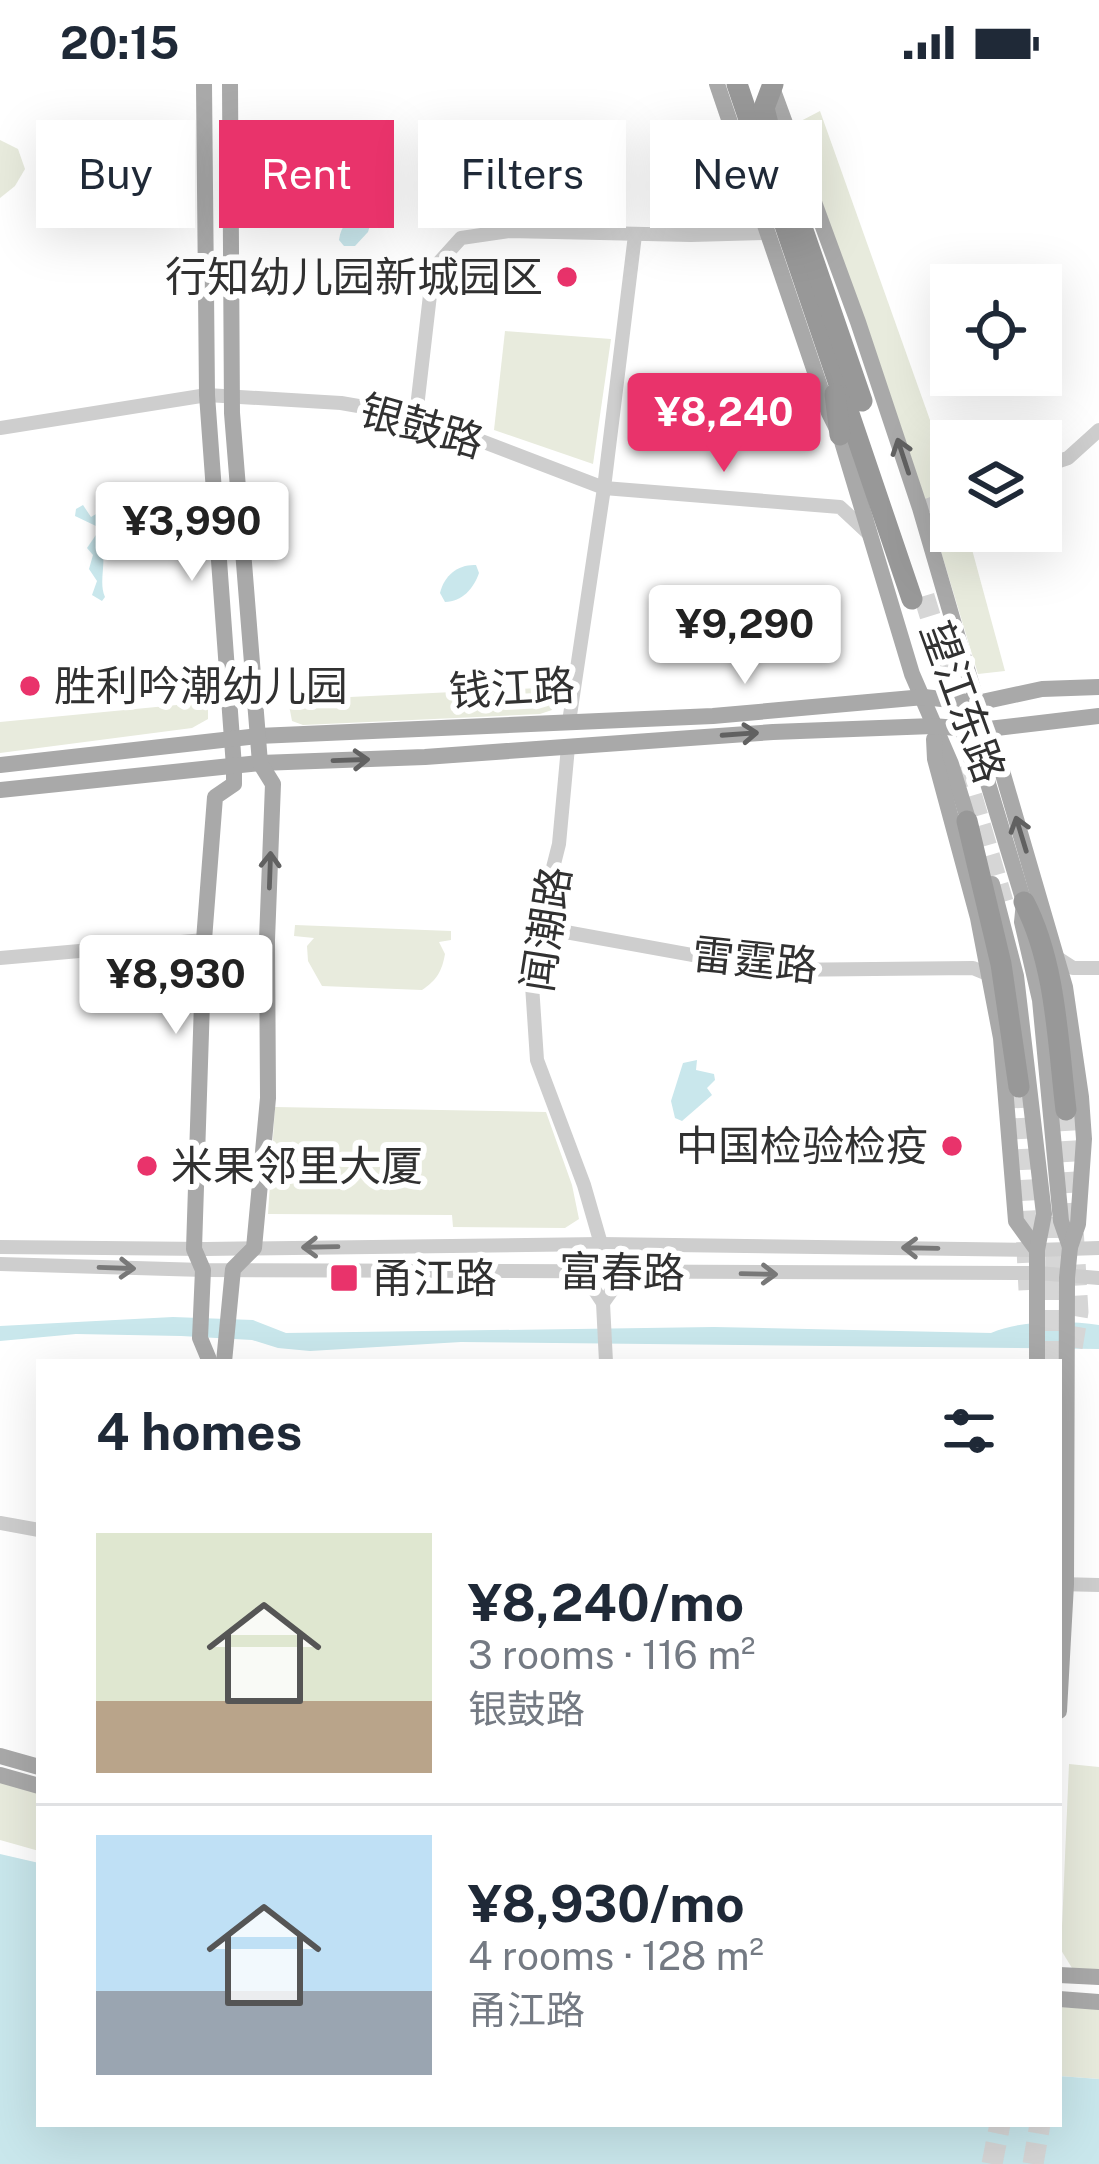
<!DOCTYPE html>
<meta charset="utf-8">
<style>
:root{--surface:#fff;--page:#f6f6f7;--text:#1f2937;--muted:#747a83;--line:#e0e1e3;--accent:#e9336b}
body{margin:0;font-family:"Public Sans","Noto Sans SC",sans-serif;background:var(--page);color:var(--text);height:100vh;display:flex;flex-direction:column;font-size:45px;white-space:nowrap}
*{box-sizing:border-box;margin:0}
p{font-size:39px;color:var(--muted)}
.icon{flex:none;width:66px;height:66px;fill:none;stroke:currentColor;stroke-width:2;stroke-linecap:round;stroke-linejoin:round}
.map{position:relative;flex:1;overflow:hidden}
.details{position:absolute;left:36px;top:1275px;width:1026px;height:768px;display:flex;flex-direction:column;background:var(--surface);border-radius:0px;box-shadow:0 12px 48px #0002}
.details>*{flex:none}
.banner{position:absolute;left:36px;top:36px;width:1029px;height:108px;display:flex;gap:24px}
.fabs{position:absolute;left:930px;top:180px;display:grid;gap:24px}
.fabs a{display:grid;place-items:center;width:132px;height:132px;border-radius:0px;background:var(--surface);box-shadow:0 12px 48px #0002;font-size:60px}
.price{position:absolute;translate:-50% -102px;padding:0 27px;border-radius:12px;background:#fff;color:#222;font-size:39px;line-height:78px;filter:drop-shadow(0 3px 6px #0008)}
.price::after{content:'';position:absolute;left:50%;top:72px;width:36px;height:27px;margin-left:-18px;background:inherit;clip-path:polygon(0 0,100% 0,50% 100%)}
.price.current{background:var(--accent);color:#fff}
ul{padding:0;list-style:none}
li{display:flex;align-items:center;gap:36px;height:300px;padding:0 60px}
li+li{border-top:3px solid var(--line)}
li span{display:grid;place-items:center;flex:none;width:336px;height:240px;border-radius:0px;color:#555}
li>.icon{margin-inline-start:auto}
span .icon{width:144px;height:144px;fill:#fffc;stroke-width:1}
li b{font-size:51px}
h2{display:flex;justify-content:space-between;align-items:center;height:144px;padding:0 60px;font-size:51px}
.pill{padding:0 42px;border-radius:0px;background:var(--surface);box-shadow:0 12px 48px #0002;font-size:42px;line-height:108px}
.pill.current{background:var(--accent);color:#fff}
.status{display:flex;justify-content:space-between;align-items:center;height:84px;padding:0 60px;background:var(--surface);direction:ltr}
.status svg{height:33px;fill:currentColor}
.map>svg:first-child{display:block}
.green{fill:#e8ebdd}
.water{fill:#c9e7ec}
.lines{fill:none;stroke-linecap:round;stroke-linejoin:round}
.highway-tunnel{stroke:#d6d6d6;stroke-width:21;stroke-dasharray:21 10;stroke-linecap:butt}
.minor{stroke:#cecece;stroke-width:14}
.major{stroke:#a9a9a9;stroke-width:16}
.highway{stroke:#989898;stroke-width:21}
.highway-bridge{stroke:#989898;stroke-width:21}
.oneway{stroke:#616161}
.oneway2{stroke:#787878}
.poi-dot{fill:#e9336b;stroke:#fff;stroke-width:4.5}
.labels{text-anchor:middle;stroke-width:12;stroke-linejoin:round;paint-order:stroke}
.poi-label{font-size:42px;fill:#313131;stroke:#fff;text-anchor:start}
.street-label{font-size:42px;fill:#313131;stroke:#fff}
</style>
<div class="status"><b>20:15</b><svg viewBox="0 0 49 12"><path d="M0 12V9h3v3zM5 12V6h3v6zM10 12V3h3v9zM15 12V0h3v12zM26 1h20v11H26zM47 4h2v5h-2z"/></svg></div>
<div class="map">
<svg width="1099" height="2080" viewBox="0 0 1099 2080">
<rect width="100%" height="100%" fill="#fff"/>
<g class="green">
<polygon points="820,27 951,395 951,447 967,447 1005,587 978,590 927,421 795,40"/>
<polygon points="0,56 18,65 25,85 15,102 0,114"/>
<polygon points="505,247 611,255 593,380 494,346"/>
<polygon points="559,603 552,626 540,630 303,641 292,637 288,616"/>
<polygon points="208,618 208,635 192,644 0,669 0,638"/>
<path d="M295,841L451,847V856L439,858L445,870C442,887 437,896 422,906L322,902L308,877L307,862L314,854L294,852Z"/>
<polygon points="275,1023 546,1028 572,1101 579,1135 565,1144 453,1143 452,1131 268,1130"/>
<polygon points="1069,1680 1099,1683 1099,1887 1072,1884 1061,1866"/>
<polygon points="0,1696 39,1706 39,1767 0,1756"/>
<polygon points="1059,1923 1099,1925 1099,1995 1059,1992"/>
</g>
<g class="water">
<path d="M366,130L371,138L368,148L355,162H344L339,156C341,140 350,132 366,130Z"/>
<path d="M83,421L91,433L103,426V441L113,439L103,450L104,454L112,451L113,456L103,468C105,483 99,500 105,513L102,517L92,511L97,497L89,485L93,471L87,464L98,448L96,442L75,432L76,425Z"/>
<path d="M476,481L479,489C474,504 462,518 445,518L440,509C444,491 459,480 476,481Z"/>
<polygon points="697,976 696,986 714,990 715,996 707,1004 712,1011 682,1037 675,1034 671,1017 683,979"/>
<path d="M173,1233L253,1236L286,1249L714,1243L991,1249C1021,1236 1067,1236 1099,1241V1265L461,1258L310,1267L278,1264L252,1256L181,1252L76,1250L0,1257V1242Z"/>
<polygon points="0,1770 39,1779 39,2040 1059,2040 1059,1992 1099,1995 1099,2080 0,2080"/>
</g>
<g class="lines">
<g class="highway-tunnel">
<polyline points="924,512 981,698"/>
<polyline points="963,682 1003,818"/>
<polyline points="1019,1003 1029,1206"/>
<polyline points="1066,1026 1078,1228 1071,1270"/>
<polyline points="1055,1278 1056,1123"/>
<polyline points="992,2080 1000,2040"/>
<polyline points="1033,2080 1040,2040"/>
</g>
<g class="minor">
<polyline points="416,332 433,185 461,154 509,147 691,151 768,149"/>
<polyline points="0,344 207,311 341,319 416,332 604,404 840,423 870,451"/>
<polyline points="1041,383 1068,374 1099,346"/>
<polyline points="920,424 951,413"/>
<polyline points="569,638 604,404 635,151"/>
<polyline points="568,663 559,760 538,843 532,901 537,976 584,1101 601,1160"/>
<polyline points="538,843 775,886 973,884 990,891"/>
<polyline points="1056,873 1073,884 1099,884"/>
<polyline points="0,874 204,856"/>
<polyline points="0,1163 206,1165 601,1160 1037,1166 1099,1164"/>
<polyline points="0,1180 203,1186 1038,1189 1099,1194"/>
<polyline points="582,1187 603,1219 606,1278"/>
<polyline points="603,1219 625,1188"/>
<polyline points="0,1439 39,1446"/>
<polyline points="1059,1500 1099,1501"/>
</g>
<g class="major">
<polyline points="204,0 207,311 234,683 234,700 215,713 204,856 194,1165 203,1186 200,1254 210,1278"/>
<polyline points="717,0 829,329 840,351 912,590 951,680 972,748"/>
<polyline points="771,1 858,238 920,424 977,619 983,683 1024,818 1022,838 1040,916 1061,1137 1070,1163"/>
<polyline points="982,649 1000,680 1065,903 1081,1013 1084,1055 1078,1140 1070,1163 1067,1194 1066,1500 1059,1627"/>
<polyline points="934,655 935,675 978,834 1001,954 1016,1137 1037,1166"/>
<polyline points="0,681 258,652 713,632 924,613 977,619 1042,605 1099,603"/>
<polyline points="0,706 260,679 425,673 773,648 933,642 980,646 1099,632"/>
<polyline points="992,800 1016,892 1044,1130 1037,1166 1037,1278"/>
<polyline points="224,1278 233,1185 254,1164 268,1014 267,856 273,700 260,679 232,329 230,0"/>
<polyline points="0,1672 39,1683"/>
<polyline points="0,1691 39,1702"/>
<polyline points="1059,1891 1099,1893"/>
<polyline points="1059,1915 1099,1918"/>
</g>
<g class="highway">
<polyline points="737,0 912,515"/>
<polyline points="776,68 862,317"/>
<polyline points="835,310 840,351"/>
<polyline points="967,737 1001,880 1019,1003"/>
<path d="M1024,818C1056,879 1058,960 1066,1026"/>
</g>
<polyline class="highway-bridge" points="773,0 764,24 774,64"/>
</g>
<defs><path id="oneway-shaft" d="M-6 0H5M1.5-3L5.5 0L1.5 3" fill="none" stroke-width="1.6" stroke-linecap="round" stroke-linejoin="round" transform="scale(3)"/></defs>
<g class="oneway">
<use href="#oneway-shaft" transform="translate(903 372) rotate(-108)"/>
<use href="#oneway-shaft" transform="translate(740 650) rotate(-4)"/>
<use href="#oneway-shaft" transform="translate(351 676) rotate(-2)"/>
<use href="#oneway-shaft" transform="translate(1021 750) rotate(-107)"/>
<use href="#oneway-shaft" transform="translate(270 786) rotate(-88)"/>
</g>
<g class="oneway2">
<use href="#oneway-shaft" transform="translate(320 1163) rotate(179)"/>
<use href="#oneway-shaft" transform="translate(920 1164) rotate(-179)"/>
<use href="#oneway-shaft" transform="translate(117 1184) rotate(2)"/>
<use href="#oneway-shaft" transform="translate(759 1190) rotate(1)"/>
</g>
<g class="poi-dot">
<circle cx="567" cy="193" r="12"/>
<circle cx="30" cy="602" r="12"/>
<circle cx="952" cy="1062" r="12"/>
<circle cx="147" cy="1082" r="12"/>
<rect x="329" y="1179" width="30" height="30" rx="6"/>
</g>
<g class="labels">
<g class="poi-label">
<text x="543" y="208" text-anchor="end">行知幼儿园新城园区</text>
<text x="54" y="617">胜利吟潮幼儿园</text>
<text x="928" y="1077" text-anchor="end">中国检验检疫</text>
<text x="171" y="1097">米果邻里大厦</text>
<text x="371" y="1209">甬江路</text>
</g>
<g class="street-label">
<text transform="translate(422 342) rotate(16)" y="15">银鼓路</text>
<text transform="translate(512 604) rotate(-3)" y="15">钱江路</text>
<text transform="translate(963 618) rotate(70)" y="15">望江东路</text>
<text transform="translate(546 845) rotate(-81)" y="15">闻潮路</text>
<text transform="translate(755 876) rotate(6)" y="15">雷霆路</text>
<text transform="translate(622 1188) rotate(1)" y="15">富春路</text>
</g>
</g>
</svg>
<div class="fabs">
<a><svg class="icon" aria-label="locate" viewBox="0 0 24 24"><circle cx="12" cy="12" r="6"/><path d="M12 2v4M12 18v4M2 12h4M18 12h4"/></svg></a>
<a><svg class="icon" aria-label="layers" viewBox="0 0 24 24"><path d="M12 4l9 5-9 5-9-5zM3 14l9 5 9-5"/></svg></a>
</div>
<b class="price current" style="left:724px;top:391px">¥8,240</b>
<b class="price" style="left:192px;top:500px">¥3,990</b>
<b class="price" style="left:745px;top:603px">¥9,290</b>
<b class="price" style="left:176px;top:953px">¥8,930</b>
<div class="banner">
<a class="pill">Buy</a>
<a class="pill current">Rent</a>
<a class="pill">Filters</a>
<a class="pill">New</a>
</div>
<section class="details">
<h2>4 homes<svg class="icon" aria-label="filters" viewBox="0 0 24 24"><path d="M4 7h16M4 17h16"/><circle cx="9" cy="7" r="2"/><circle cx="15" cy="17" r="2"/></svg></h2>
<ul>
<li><span style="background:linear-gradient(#dfe7d0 70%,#b9a48a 0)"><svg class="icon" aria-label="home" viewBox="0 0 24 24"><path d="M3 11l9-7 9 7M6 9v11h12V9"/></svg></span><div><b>¥8,240/mo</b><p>3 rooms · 116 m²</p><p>银鼓路</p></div></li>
<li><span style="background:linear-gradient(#bfe0f5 65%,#9aa5b1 0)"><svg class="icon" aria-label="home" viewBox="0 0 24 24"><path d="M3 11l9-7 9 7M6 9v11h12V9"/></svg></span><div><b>¥8,930/mo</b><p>4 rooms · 128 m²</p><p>甬江路</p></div></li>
</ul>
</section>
</div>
